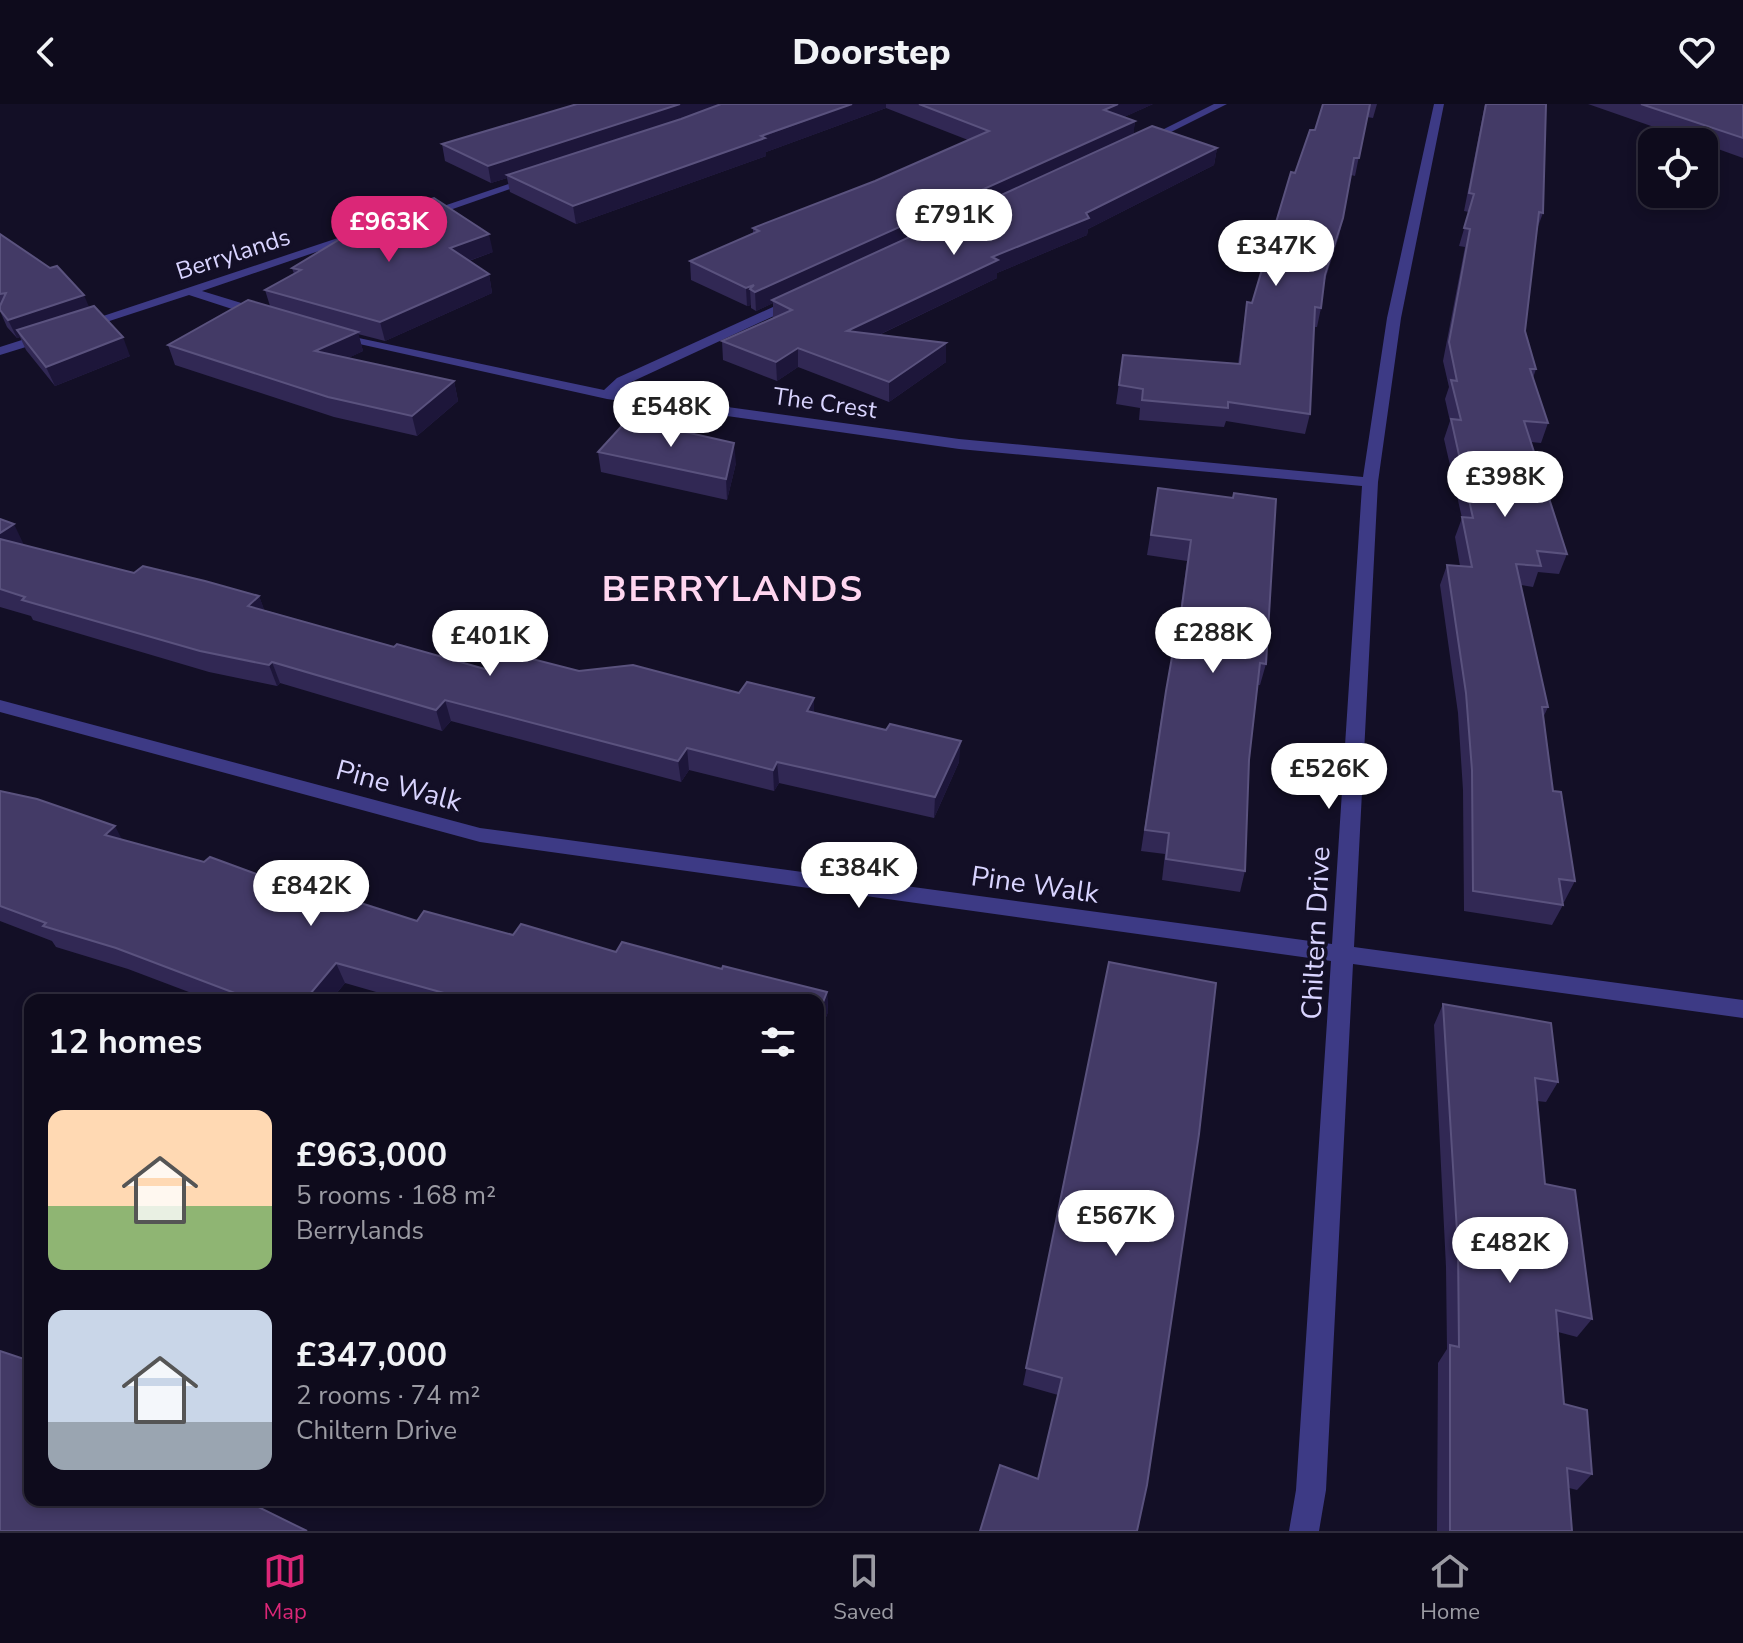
<!DOCTYPE html>
<meta charset="utf-8">
<style>
:root{--surface:#0e0b1c;--page:#1c1929;--text:#f1f3f6;--muted:#9b9ba3;--line:#2e2b3b;--accent:#db2777}
body{margin:0;font-family:"Nunito Sans",sans-serif;background:var(--page);color:var(--text);height:100vh;display:flex;flex-direction:column;font-size:30px;white-space:nowrap}
*{box-sizing:border-box;margin:0}
p{font-size:26px;color:var(--muted)}
.icon{flex:none;width:44px;height:44px;fill:none;stroke:currentColor;stroke-width:2;stroke-linecap:round;stroke-linejoin:round}
.map{position:relative;flex:1;overflow:hidden}
.panel{position:absolute;left:24px;top:890px;width:800px;height:512px;display:flex;flex-direction:column;background:var(--surface);border-radius:16px;box-shadow:0 4px 12px #0003,0 0 0 2px var(--line)}
.panel>*{flex:none}
.buttons{position:absolute;left:1638px;top:24px;display:grid;gap:16px}
.buttons a{display:grid;place-items:center;width:80px;height:80px;border-radius:16px;background:var(--surface);box-shadow:0 4px 12px #0003,0 0 0 2px var(--line);font-size:40px}
.price{position:absolute;translate:-50% -68px;padding:0 18px;border-radius:28px;background:#fff;color:#222;font-size:26px;line-height:52px;filter:drop-shadow(0 2px 4px #0008)}
.price::after{content:'';position:absolute;left:50%;top:48px;width:24px;height:18px;margin-left:-12px;background:inherit;clip-path:polygon(0 0,100% 0,50% 100%)}
.price.current{background:var(--accent);color:#fff}
ul{padding:0;list-style:none}
li{display:flex;align-items:center;gap:24px;height:200px;padding:0 24px}
li span{display:grid;place-items:center;flex:none;width:224px;height:160px;border-radius:16px;color:#555}
li>.icon{margin-inline-start:auto}
span .icon{width:96px;height:96px;fill:#fffc;stroke-width:1}
li b{font-size:34px}
h2{display:flex;justify-content:space-between;align-items:center;height:96px;padding:0 24px;font-size:34px}
header{display:flex;justify-content:space-between;align-items:center;height:104px;padding:0 24px;background:var(--surface);font-size:36px;font-weight:800}
.dock{display:flex;justify-content:space-around;align-items:center;height:112px;border-top:2px solid var(--line);background:var(--surface);font-size:22px;color:var(--muted)}
.dock a{display:grid;justify-items:center;gap:4px}
.dock .current{color:var(--accent)}
.map>svg:first-child{display:block}
.lines{fill:none;stroke-linecap:round;stroke-linejoin:round}
.street{fill:#3d3a85;fill-rule:evenodd}
.wall{fill:#312854}
.shaded-wall{fill:#1d163a}
.building{fill:#433a66;stroke:#5a527e;stroke-width:2}
.labels{text-anchor:middle;stroke-width:7;stroke-linejoin:round;paint-order:stroke}
.far-street-label{font-size:24px;fill:#d9d4ff;stroke:#130f26}
.street-label{font-size:28px;fill:#d9d4ff;stroke:#130f26}
.district-label{font-size:36px;font-weight:bold;letter-spacing:2px;fill:#ffd6f0;stroke:#130f26}
</style>
<header><svg class="icon" aria-label="back" viewBox="0 0 24 24"><path d="M15 5l-7 7 7 7"/></svg>Doorstep<svg class="icon" aria-label="heart" viewBox="0 0 24 24"><path d="M12 20l-8-8c-3-5 5-10 8-4 3-6 11-1 8 4z"/></svg></header>
<div class="map">
<svg width="1743" height="1427" viewBox="0 0 1743 1427">
<rect width="100%" height="100%" fill="#130f26"/>
<g class="lines">
<g class="street">
<polygon points="1214,0 1227,0 1147,40 1138,38"/>
<polygon points="1434,0 1444,0 1401,214 1378,378 1354,843 1743,896 1743,914 1353,860 1326,1386 1319,1427 1289,1427 1296,1386 1331,857 480,738 0,608 0,596 480,724 1332,840 1362,382 959,345 607,295 328,233 335,229 604,286 617,274 797,192 802,193 802,199 627,280 618,288 959,335 1363,373 1387,214"/>
<polygon points="529,73 539,75 427,114 417,111"/>
<polygon points="350,130 360,133 202,187 267,207 267,213 257,213 189,191 85,225 73,222"/>
<polygon points="50,227 55,228 55,234 0,251 0,243"/>
</g>
</g>
<g class="wall">
<polygon points="577,0 1153,0 1124,13 1135,17 1133,31 1217,44 1214,61 1088,125 1087,131 997,169 997,174 879,231 946,239 946,258 889,298 798,263 777,277 723,256 722,237 773,214 773,199 756,207 751,204 751,201 747,202 691,176 690,157 753,130 753,124 875,77 968,36 886,4 766,48 766,52 576,120 510,88 507,74 491,79 445,57 442,40"/>
<polygon points="1323,0 1377,0 1373,14 1367,13 1355,72 1351,71 1339,132 1324,179 1321,204 1317,223 1314,223 1310,310 1305,330 1226,317 1224,323 1139,316 1140,304 1116,300 1123,251 1238,260 1247,198 1252,199 1295,69 1315,26"/>
<polygon points="1485,0 1546,0 1543,109 1537,125 1525,227 1536,265 1533,274 1548,319 1541,339 1531,338 1567,450 1559,470 1538,468 1533,483 1521,481 1548,603 1543,614 1553,687 1575,777 1564,798 1562,798 1563,801 1552,821 1464,807 1463,686 1458,609 1440,481 1447,461 1460,462 1455,433 1462,414 1444,335 1450,317 1445,295 1449,283 1443,257 1465,143 1459,142 1469,108 1464,107"/>
<polygon points="1588,0 1743,0 1743,54 1704,40 1704,38 1697,38"/>
<polygon points="0,130 89,204 130,252 55,282 26,246 20,233 17,234 7,223 0,207"/>
<polygon points="493,148 469,157 489,170 492,189 385,237 358,230 363,247 348,254 454,277 458,297 417,332 334,313 175,261 168,241 270,202 265,186 294,170 292,164"/>
<polygon points="598,348 736,359 727,396 601,368"/>
<polygon points="1158,384 1233,394 1266,560 1260,581 1258,581 1249,656 1245,767 1240,788 1162,776 1165,750 1141,747 1162,608 1172,553 1174,553 1187,457 1147,451"/>
<polygon points="0,415 24,441 134,469 259,492 264,506 394,543 485,565 579,567 739,589 814,594 814,608 959,658 934,714 779,679 774,687 689,666 681,678 451,617 442,627 280,579 277,582 209,568 33,516 31,512 0,503"/>
<polygon points="0,687 122,736 417,817 722,865 827,888 828,908 818,934 818,896 404,896 345,879 331,896 210,896 128,865 56,843 52,837 0,817"/>
<polygon points="1109,858 1199,1030 1038,1375 1058,1291 1023,1281"/>
<polygon points="1443,900 1558,978 1546,998 1537,997 1545,1080 1592,1215 1577,1233 1558,1228 1564,1300 1592,1370 1577,1386 1569,1384 1572,1427 1437,1427 1438,1259 1447,1245 1446,1163 1434,921"/>
</g>
<g class="shaded-wall">
<polygon points="680,0 733,0 507,71 507,74 491,79 488,62"/>
<polygon points="852,0 886,0 886,4 766,48 766,52 576,120 573,102"/>
<polygon points="1118,0 1153,0 1102,23 1104,6"/>
<polygon points="1135,17 1133,34 772,196 773,199 756,207 755,188"/>
<polygon points="1217,44 1214,61 1088,125 1087,131 997,169 997,174 847,246 847,227 992,153 1086,109"/>
<polygon points="1343,114 1339,132 1320,190 1325,171"/>
<polygon points="489,130 493,148 454,162 450,144"/>
<polygon points="489,170 492,189 385,237 380,218"/>
<polygon points="754,181 750,185 751,201 747,202 746,184"/>
<polygon points="84,191 92,210 17,226 20,233 17,234 8,216"/>
<polygon points="358,228 363,247 321,267 315,247"/>
<polygon points="123,233 130,252 55,282 46,263"/>
<polygon points="946,239 946,258 889,298 889,278"/>
<polygon points="798,244 798,263 777,277 776,258"/>
<polygon points="454,277 458,297 417,332 412,312"/>
<polygon points="734,339 736,359 727,396 726,375"/>
<polygon points="14,420 24,441 0,444 0,429"/>
<polygon points="259,492 267,513 248,502"/>
<polygon points="272,558 280,579 277,582 269,561"/>
<polygon points="814,594 814,616 807,607"/>
<polygon points="445,596 451,617 442,627 436,606"/>
<polygon points="961,637 959,658 934,714 935,693"/>
<polygon points="687,644 689,666 681,678 678,657"/>
<polygon points="777,658 779,679 774,687 773,666"/>
<polygon points="115,722 126,743 105,731"/>
<polygon points="336,859 345,879 331,896 305,896"/>
<polygon points="827,888 828,908 818,934 818,911"/>
<polygon points="252,1396 255,1396 267,1409 250,1399"/>
</g>
<g class="building">
<polygon points="577,0 680,0 488,62 442,40"/>
<polygon points="721,0 852,0 761,32 765,34 573,102 507,71 681,15"/>
<polygon points="919,0 1118,0 1104,6 1135,17 755,188 750,185 754,181 746,184 690,157 759,127 753,124 875,77 989,27"/>
<polygon points="1323,0 1370,0 1359,54 1354,54 1343,114 1325,171 1321,204 1315,203 1310,310 1228,298 1228,304 1142,296 1143,285 1119,281 1123,251 1240,260 1247,198 1252,199 1291,68 1295,69 1310,26 1315,26"/>
<polygon points="1486,0 1546,0 1543,109 1539,108 1525,227 1536,265 1530,265 1548,319 1524,317 1567,450 1537,447 1541,462 1516,460 1548,603 1542,603 1553,687 1561,688 1575,777 1559,775 1563,801 1473,787 1472,666 1466,589 1447,461 1472,463 1462,413 1473,414 1451,315 1461,316 1451,276 1457,277 1449,238 1470,125 1464,124 1474,90 1469,89"/>
<polygon points="1641,0 1743,0 1743,34"/>
<polygon points="1152,22 1217,44 1086,109 1089,114 992,153 998,156 847,227 946,239 889,278 798,244 776,258 722,237 792,206 772,196"/>
<polygon points="434,94 489,130 450,144 489,170 380,218 265,186 301,166 292,164 380,111"/>
<polygon points="0,130 50,164 57,162 84,191 8,216 0,206 0,202 6,189 0,190"/>
<polygon points="248,196 358,228 315,247 454,277 412,312 328,293 168,241"/>
<polygon points="94,202 123,233 46,263 17,226"/>
<polygon points="628,315 734,339 726,375 598,348"/>
<polygon points="1158,384 1233,394 1234,389 1276,395 1266,560 1260,559 1249,656 1245,767 1166,755 1169,729 1145,726 1166,587 1172,553 1175,553 1191,436 1151,431"/>
<polygon points="0,415 14,420 0,429"/>
<polygon points="0,435 134,469 143,462 205,477 259,492 248,502 394,543 397,540 485,565 501,547 579,567 633,561 739,589 747,578 814,594 807,607 886,626 890,620 961,637 935,693 777,658 773,666 687,644 678,657 445,596 436,606 272,558 269,561 200,547 22,496 25,493 0,485"/>
<polygon points="0,687 37,695 115,722 105,731 204,758 210,753 297,785 301,780 417,817 424,807 513,831 521,820 616,848 622,838 722,865 723,862 827,888 818,911 818,896 469,896 336,859 305,896 253,896 116,844 43,822 46,819 0,802"/>
<polygon points="1109,858 1216,879 1199,1030 1147,1381 1137,1427 980,1427 1000,1361 1038,1375 1062,1274 1026,1264"/>
<polygon points="1443,900 1551,919 1558,978 1535,974 1545,1080 1575,1086 1592,1215 1556,1206 1564,1300 1587,1306 1592,1370 1567,1364 1572,1427 1450,1427 1450,1241 1459,1243 1458,1144"/>
<polygon points="0,1247 30,1257 30,1396 252,1396 250,1399 307,1427 0,1427"/>
</g>
<g class="labels">
<g class="far-street-label">
<text transform="translate(233 150) rotate(-18)" y="8">Berrylands</text>
<text transform="translate(825 299) rotate(8)" y="8">The Crest</text>
</g>
<g class="street-label">
<text transform="translate(399 681) rotate(15)" y="10">Pine Walk</text>
<text transform="translate(1035 780) rotate(8)" y="10">Pine Walk</text>
<text transform="translate(1315 829) rotate(-87)" y="10">Chiltern Drive</text>
</g>
<g class="district-label">
<text x="733" y="497">BERRYLANDS</text>
</g>
</g>
</svg>
<div class="buttons">
<a><svg class="icon" aria-label="locate" viewBox="0 0 24 24"><circle cx="12" cy="12" r="6"/><path d="M12 2v4M12 18v4M2 12h4M18 12h4"/></svg></a>
</div>
<b class="price" style="left:954px;top:153px">£791K</b>
<b class="price current" style="left:389px;top:160px">£963K</b>
<b class="price" style="left:1276px;top:184px">£347K</b>
<b class="price" style="left:671px;top:345px">£548K</b>
<b class="price" style="left:1505px;top:415px">£398K</b>
<b class="price" style="left:1213px;top:571px">£288K</b>
<b class="price" style="left:490px;top:574px">£401K</b>
<b class="price" style="left:1329px;top:707px">£526K</b>
<b class="price" style="left:859px;top:806px">£384K</b>
<b class="price" style="left:311px;top:824px">£842K</b>
<b class="price" style="left:1116px;top:1154px">£567K</b>
<b class="price" style="left:1510px;top:1181px">£482K</b>
<section class="panel">
<h2>12 homes<svg class="icon" aria-label="filters" viewBox="0 0 24 24"><path d="M4 7h16M4 17h16"/><circle cx="9" cy="7" r="2"/><circle cx="15" cy="17" r="2"/></svg></h2>
<ul>
<li><span style="background:linear-gradient(#ffd9b3 60%,#8fb573 0)"><svg class="icon" aria-label="home" viewBox="0 0 24 24"><path d="M3 11l9-7 9 7M6 9v11h12V9"/></svg></span><div><b>£963,000</b><p>5 rooms · 168 m²</p><p>Berrylands</p></div></li>
<li><span style="background:linear-gradient(#c9d6e8 70%,#9aa5b1 0)"><svg class="icon" aria-label="home" viewBox="0 0 24 24"><path d="M3 11l9-7 9 7M6 9v11h12V9"/></svg></span><div><b>£347,000</b><p>2 rooms · 74 m²</p><p>Chiltern Drive</p></div></li>
</ul>
</section>
</div>
<nav class="dock">
<a class="current"><svg class="icon" aria-label="map" viewBox="0 0 24 24"><path d="M3 6l6-2 6 2 6-2v14l-6 2-6-2-6 2zM9 4v14M15 6v14"/></svg>Map</a>
<a><svg class="icon" aria-label="saved" viewBox="0 0 24 24"><path d="M7 4h10v16l-5-4-5 4z"/></svg>Saved</a>
<a><svg class="icon" aria-label="home" viewBox="0 0 24 24"><path d="M3 11l9-7 9 7M6 9v11h12V9"/></svg>Home</a>
</nav>
